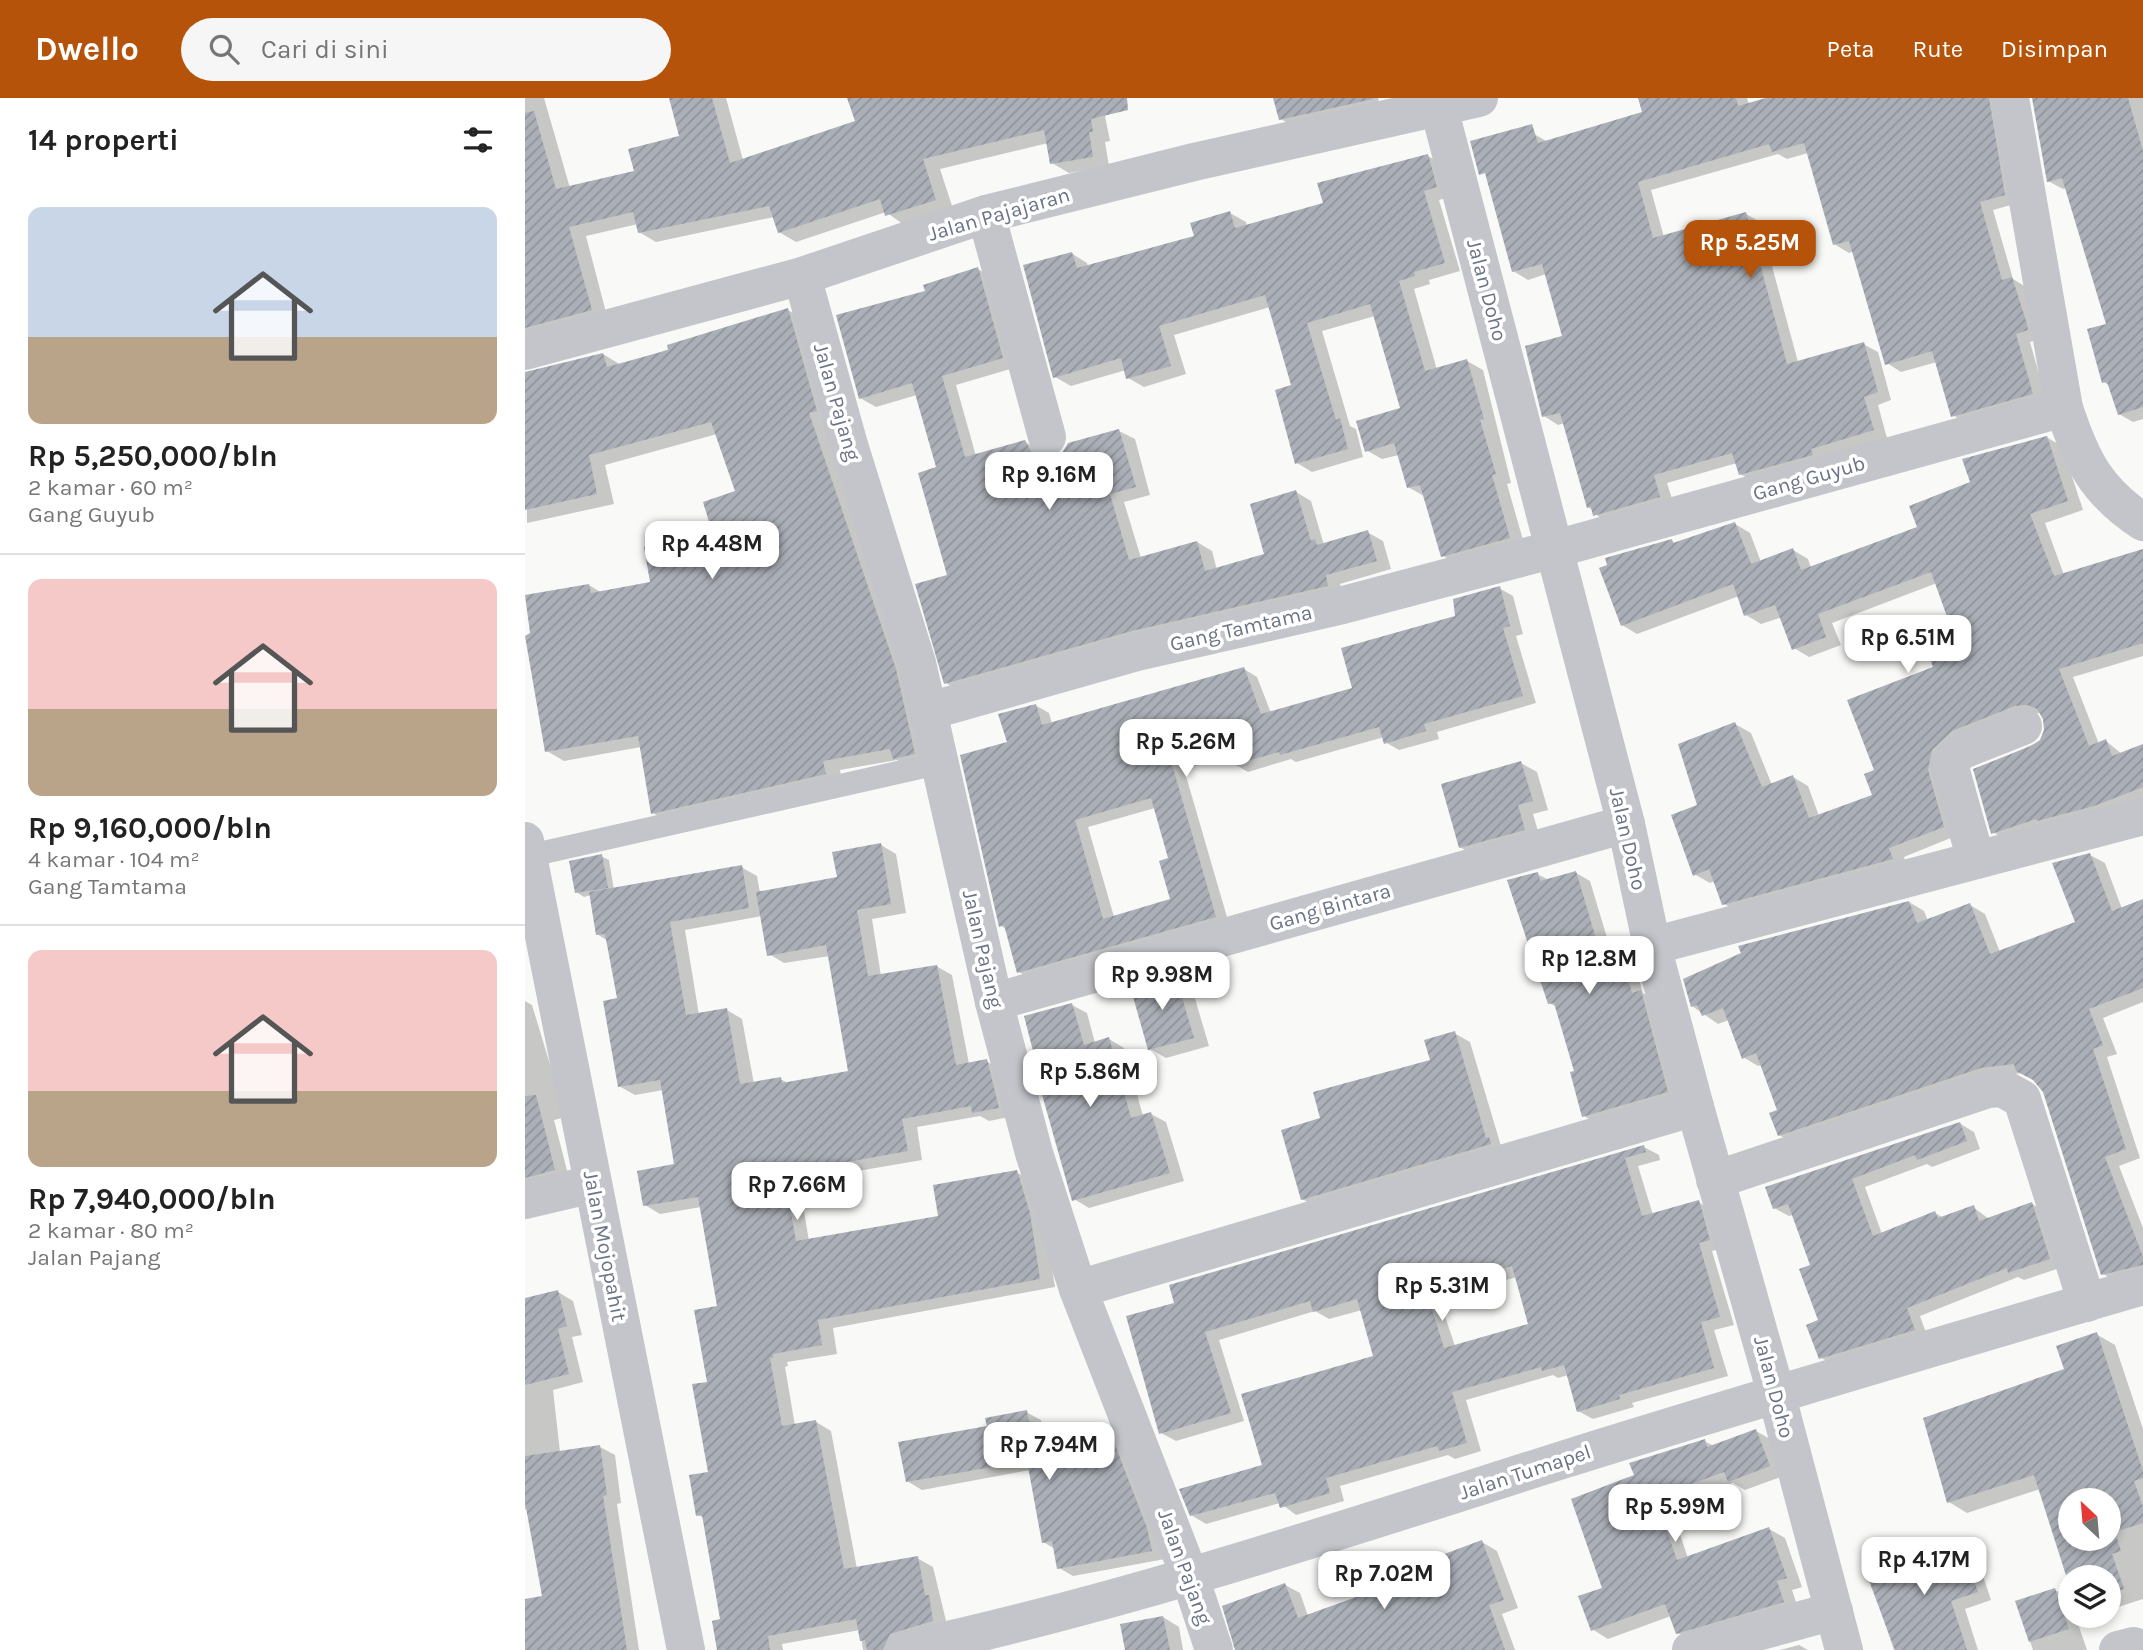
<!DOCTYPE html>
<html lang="id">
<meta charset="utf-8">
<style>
:root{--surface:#fff;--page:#f6f6f6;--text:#222;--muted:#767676;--line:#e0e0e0;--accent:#b45309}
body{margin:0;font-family:Karla,sans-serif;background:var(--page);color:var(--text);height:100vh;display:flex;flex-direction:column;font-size:26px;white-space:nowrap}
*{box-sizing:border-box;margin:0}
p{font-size:23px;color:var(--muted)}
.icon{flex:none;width:38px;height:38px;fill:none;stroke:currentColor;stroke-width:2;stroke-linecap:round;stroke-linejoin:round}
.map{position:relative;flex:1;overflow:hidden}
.side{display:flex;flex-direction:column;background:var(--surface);width:525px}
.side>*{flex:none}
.needle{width:46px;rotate:334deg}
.fabs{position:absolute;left:1533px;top:1390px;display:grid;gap:14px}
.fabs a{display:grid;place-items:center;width:63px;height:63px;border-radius:50%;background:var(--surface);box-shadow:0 4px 10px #0003;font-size:35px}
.price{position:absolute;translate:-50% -60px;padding:0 16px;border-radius:14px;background:#fff;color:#222;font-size:23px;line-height:46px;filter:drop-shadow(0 2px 4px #0008)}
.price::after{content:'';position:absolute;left:50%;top:42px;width:21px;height:16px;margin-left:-10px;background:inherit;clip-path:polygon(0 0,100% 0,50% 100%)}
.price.selected{background:var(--accent);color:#fff}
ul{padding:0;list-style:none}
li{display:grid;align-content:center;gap:14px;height:371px;padding:0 28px}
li+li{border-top:2px solid var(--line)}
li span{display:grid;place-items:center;height:217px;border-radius:14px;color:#555}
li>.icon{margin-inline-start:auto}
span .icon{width:126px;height:126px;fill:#fffc;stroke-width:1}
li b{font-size:30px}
h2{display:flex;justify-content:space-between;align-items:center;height:84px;padding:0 28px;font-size:30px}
header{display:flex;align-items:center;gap:42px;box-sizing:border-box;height:98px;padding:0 35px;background:var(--accent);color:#fff}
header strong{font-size:33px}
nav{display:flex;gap:38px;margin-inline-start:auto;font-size:24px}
.search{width:490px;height:63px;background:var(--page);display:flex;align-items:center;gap:18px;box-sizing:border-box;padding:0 24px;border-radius:38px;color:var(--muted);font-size:26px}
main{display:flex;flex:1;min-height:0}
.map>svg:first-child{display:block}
.shadow{fill:#0003;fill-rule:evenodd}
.building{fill:url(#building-hatch);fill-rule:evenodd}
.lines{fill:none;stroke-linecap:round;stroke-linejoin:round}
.service{stroke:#c3c5ca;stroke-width:23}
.minor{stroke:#c3c5ca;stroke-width:38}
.tertiary{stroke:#c3c5ca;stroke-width:38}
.labels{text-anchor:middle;stroke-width:7;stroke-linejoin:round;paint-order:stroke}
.street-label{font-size:21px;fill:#6b7486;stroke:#fff}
</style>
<header>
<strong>Dwello</strong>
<div class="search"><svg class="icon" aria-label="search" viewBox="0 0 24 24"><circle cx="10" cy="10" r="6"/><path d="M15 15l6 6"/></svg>Cari di sini</div>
<nav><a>Peta</a><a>Rute</a><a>Disimpan</a></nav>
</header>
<main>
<section class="side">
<h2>14 properti<svg class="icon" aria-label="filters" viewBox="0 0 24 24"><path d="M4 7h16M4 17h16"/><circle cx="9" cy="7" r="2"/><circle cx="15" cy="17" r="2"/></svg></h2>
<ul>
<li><span style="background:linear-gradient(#c9d6e8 60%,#b9a48a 0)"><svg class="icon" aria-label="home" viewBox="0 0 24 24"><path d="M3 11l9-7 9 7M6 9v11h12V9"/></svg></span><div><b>Rp 5,250,000/bln</b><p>2 kamar · 60 m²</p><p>Gang Guyub</p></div></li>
<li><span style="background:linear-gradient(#f6c9c9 60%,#b9a48a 0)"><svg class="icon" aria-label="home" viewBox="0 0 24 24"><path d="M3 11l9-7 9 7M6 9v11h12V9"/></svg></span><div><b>Rp 9,160,000/bln</b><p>4 kamar · 104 m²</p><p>Gang Tamtama</p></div></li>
<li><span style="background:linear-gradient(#f6c9c9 65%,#b9a48a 0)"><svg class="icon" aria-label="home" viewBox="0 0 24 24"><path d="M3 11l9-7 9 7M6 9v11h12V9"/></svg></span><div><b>Rp 7,940,000/bln</b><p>2 kamar · 80 m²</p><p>Jalan Pajang</p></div></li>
</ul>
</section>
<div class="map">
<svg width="1618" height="1552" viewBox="0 0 1618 1552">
<defs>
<pattern id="building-hatch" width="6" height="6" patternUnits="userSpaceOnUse" patternTransform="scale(1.75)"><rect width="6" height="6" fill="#abafb7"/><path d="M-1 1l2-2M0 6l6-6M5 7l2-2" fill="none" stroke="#8f939a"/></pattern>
</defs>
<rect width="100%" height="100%" fill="#f9f9f7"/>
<g class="shadow">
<polygon points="0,0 19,0 45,90 111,74 156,39 145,0 201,0 218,62 332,24 324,0 592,0 577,3 585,43 580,44 584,68 544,75 527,65 523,45 415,71 428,111 379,127 361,114 271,144 254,134 249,119 131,144 114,134 113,126 61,138 83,222 0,251"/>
<polygon points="749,0 853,0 860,23 787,40 756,21"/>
<polygon points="1135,0 1222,0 1224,7 1248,0 1479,0 1493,105 1468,112 1488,181 1501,189 1517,240 1505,244 1522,304 1442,326 1428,317 1412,264 1376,274 1362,265 1329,153 1324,155 1309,146 1283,55 1262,61 1253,56 1126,92 1139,139 1221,116 1235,124 1273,264 1338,246 1353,254 1366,302 1353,307 1362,340 1230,384 1215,376 1212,365 1142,385 1149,407 1084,425 1070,416 1064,409 1040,325 1033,327 1019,318 1039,239 1021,176 1003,182 988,173 1009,36 1023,44 1119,16"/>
<polygon points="1509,0 1618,0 1618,321 1608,324 1594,316 1585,288 1579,284 1583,227 1542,90 1538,91 1523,83"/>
<polygon points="903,58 919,67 927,98 914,102 935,173 904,182 905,186 889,191 912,272 942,263 958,272 986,385 982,386 1000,449 933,467 917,457 899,398 883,389 874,357 857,361 841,352 877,311 850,218 797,233 825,328 831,331 838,359 787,374 772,365 768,288 745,209 649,237 661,276 619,289 603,280 601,272 546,288 530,279 546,155 562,165 563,169 671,139 705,115 721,124 722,128 800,106"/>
<polygon points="453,171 468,180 492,269 431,287 451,358 500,344 516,353 520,362 528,362 594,333 610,341 625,397 599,404 616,460 672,444 687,453 692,472 741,458 771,394 786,403 799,447 842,434 858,443 866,471 815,486 818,496 436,594 421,585 424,478 413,371 392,297 351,309 335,300 402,194"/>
<polygon points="263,212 280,222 407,666 387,670 372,662 315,672 318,686 145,725 128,715 116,649 39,663 22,653 64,487 77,495 127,486 191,438 212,394 192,336 80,367 89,406 2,425 0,275 78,256 96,267"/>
<polygon points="1521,339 1537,348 1558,412 1520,425 1539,477 1610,456 1618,460 1618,558 1548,579 1574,646 1581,643 1597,656 1618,648 1618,703 1483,743 1468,734 1450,672 1516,643 1521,632 1516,614 1443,641 1433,737 1379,759 1383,770 1214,814 1199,806 1190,783 1185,785 1169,776 1174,708 1210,626 1226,635 1247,687 1268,679 1283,688 1294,718 1350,698 1351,673 1432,539 1412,485 1307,525 1316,547 1284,559 1269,550 1257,519 1236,526 1221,517 1214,498 1112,536 1097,527 1147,443 1151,446 1210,426 1225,435 1236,464 1268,452 1283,461 1286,470 1394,430 1447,386"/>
<path d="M974,490L988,498L998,536L991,538L1011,605L912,634L914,641L874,652L860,644L859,639L771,664L766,661L723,674L709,666L707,657L659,671L704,826L508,882L494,874L482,831L476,828L484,645L510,607L524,615L527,626L719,571L732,579L746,615L829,591ZM630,710L645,761L647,803L589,819L563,729Z"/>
<polygon points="996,665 1012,674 1023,712 1008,716 1015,740 951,759 935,749"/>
<path d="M356,747L371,756L381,815L347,821L356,878L411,868L427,877L444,966L461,963L477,972L489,1018L464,1023L455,1018L392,1029L397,1062L292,1080L293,1087L275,1090L284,1143L415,1119L491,1074L507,1083L520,1125L530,1189L308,1230L312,1256L262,1264L263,1268L260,1269L270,1328L291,1324L306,1333L332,1471L392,1460L408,1469L423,1531L375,1552H338L335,1532L257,1546L258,1552H193L197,1522L179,1420L173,1417L185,1375L184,1285L194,1210L176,1109L135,1116L120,1107L151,1068L138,992L110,997L94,988V902L83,843L72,836L66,797L59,799L51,794L76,758L84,762L89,792L216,769L232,778L235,795L314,781ZM237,818L244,856L259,865L305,858L325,974L263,985L255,981L229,986L217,921L202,912L174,917L160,832Z"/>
<polygon points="1565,757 1580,765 1597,811 1618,803 1618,904 1578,920 1592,956 1582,959 1615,1060 1594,1068 1618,1130 1618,1179 1593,1185 1578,1176 1519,994 1509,981 1498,975 1472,978 1270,1046 1254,1037 1254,1013 1237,967 1233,968 1218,959 1204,922 1193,926 1167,908 1384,804 1399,813 1403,823 1445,807 1460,816 1475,854 1552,825"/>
<polygon points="1051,775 1065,783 1083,843 1091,841 1105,849 1118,895 1130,902 1156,1001 1073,1026 1059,1018 1051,974 1032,909 1024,905 1012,776 1024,782"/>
<polygon points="650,878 666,887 684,948 641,960 625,951"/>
<polygon points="0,903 7,907 41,1019 29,1022 44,1080 0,1094"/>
<polygon points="547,907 562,915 570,945 584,941 599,950 618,1018 626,1016 641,1024 659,1083 564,1110 549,1101"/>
<polygon points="929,935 945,944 976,1048 793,1110 777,1101 798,1021 907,963"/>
<polygon points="1434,1025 1449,1034 1455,1051 1407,1069 1402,1066 1340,1089 1357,1136 1410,1115 1419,1120 1448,1109 1464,1121 1507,1106 1521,1114 1538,1169 1499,1182 1493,1179 1395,1218 1403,1240 1310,1268 1295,1259 1295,1223 1288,1168 1269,1117 1264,1118 1249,1110"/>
<path d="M1119,1049L1134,1057L1135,1062L1113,1068L1128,1117L1173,1104L1188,1113L1199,1150L1187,1153L1209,1227L1189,1232L1203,1278L1107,1305L1109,1309L1068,1321L1053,1313L1043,1277L1033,1280L1028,1277L941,1302L956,1353L930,1361L923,1357L815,1388L819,1403L771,1417L755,1405L681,1426L666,1417L739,1369L850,1259L837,1212L804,1221L790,1213L694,1242L719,1323L651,1343L636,1335L651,1206ZM992,1179L1006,1227L930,1248L914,1200Z"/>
<polygon points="33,1194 48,1203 57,1237 47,1239 58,1284 28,1292 35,1354 75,1349 90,1357 96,1405 92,1406 114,1552 0,1552 0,1503 19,1499 3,1413 0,1411 0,1202"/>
<path d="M1571,1236L1590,1247L1618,1331V1501L1584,1512V1479H1545V1484L1515,1391L1442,1415L1424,1404ZM1545,1402H1584V1440H1545Z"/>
<polygon points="501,1314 516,1322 519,1339 582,1328 596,1336 640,1461 548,1478 534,1470 530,1451 518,1444 505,1372 397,1392 382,1383 464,1330"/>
<polygon points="1231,1333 1247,1342 1261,1377 1220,1392 1208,1385 1145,1408 1163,1460 1244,1431 1260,1440 1277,1489 1267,1492 1274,1513 1169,1544 1153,1535 1146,1518 1083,1541 1067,1531 1111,1378 1179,1343 1189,1348"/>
<polygon points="1434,1443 1449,1451 1466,1502 1440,1511 1453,1552 1369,1552 1342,1473"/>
<polygon points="957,1444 972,1453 993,1510 977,1516 990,1552 714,1552 760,1487 775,1495 783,1518 839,1498 860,1471 870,1477"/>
<polygon points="1530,1492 1545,1500 1545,1517 1550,1517 1562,1552 1508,1552 1492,1504"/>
<polygon points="638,1519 654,1529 658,1552 602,1552"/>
<polygon points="1274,1547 1283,1552 1255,1552"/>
</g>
<g class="building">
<polygon points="144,0 187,0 205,65 330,23 322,0 602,0 603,12 566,21 568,34 564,34 568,59 525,66 519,32 398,61 411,102 360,118 355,101 253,135 244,108 113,135 108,114 44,129 67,212 0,230 0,15 9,13 31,91 109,73 103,51 154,38"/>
<polygon points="748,0 848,0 848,1 754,22"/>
<polygon points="1113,0 1211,0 1213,8 1241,0 1464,0 1480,97 1455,104 1477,182 1487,179 1502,226 1503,232 1491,236 1508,296 1426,319 1407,253 1360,267 1324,143 1308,147 1279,45 1247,54 1244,46 1113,84 1128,140 1221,114 1262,266 1339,244 1353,294 1339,299 1349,332 1286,351 1288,357 1214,377 1207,355 1129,377 1135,399 1068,418 1066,409 1062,410 1035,315 1017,319 1000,248 1037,238 1017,166 987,174 960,75 954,77 945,43 1007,26 1013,45 1117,14"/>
<polygon points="1507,0 1603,0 1618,53 1618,309 1593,317 1582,284 1577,285 1562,231 1581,226 1537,80 1522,84"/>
<polygon points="903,56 912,89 899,93 920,165 889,174 890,178 874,183 900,273 942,261 959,321 955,322 971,376 967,377 985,440 916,459 895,387 882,390 869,345 840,354 831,323 875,310 845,206 782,225 811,322 815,320 823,351 770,366 750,292 766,287 740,197 634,228 646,268 601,281 596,260 528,280 498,167 547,154 552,170 669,138 665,125 705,113 710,130 798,105 792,85"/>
<polygon points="453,169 478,260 417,278 440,359 500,342 507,355 516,360 527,360 537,355 543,345 594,331 611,389 585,396 604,462 672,443 680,473 739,456 725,406 771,392 786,443 790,441 792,447 843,432 852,463 801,477 803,488 607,533 419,586 390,486 422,477 393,375 411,369 387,285 334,301 311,217 400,193 398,187"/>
<polygon points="263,210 292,313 284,315 371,571 390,656 368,661 365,651 298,663 301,676 126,716 113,638 20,654 0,538 5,535 0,497 64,486 66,495 125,484 119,449 188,437 178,404 210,393 186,324 64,357 72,396 0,412 0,274 78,255 82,269 143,252 142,247"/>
<polygon points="1522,338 1543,403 1505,416 1529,478 1618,451 1618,545 1534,571 1564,648 1581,641 1587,658 1618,646 1618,689 1569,708 1512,723 1511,721 1466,736 1448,671 1506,648 1515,642 1519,632 1518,621 1512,611 1502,607 1490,608 1427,633 1407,652 1403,672 1419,729 1364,750 1368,761 1197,807 1184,771 1168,778 1146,717 1172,707 1153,646 1210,624 1237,689 1268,677 1284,720 1347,697 1339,676 1349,672 1322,602 1408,569 1401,549 1429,538 1406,474 1293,516 1301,539 1267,552 1250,507 1219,518 1208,486 1096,528 1074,470 1082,467 1080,460 1147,441 1148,445 1210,424 1226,466 1268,450 1276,472 1392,429 1384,408 1445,384 1437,361"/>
<path d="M975,488L985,528L978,530L998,598L899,626L901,633L859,646L854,629L755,657L754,654L708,667L702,647L646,663L691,819L492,875L479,827L474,829L435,657L482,644L473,616L511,606L517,627L719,569L736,616L827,590L816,550L930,518L928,501ZM626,700L643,760L634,763L645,801L578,821L550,722Z"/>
<polygon points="996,663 1008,703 993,707 1000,732 934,750 916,686"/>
<polygon points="356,745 366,806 332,812 343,878 412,867 431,967 462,961 474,1010 447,1015 446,1008 377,1021 383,1053 278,1072 279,1079 260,1082 271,1143 413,1118 408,1087 492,1072 505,1115 515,1181 293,1222 297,1247 248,1256 248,1260 245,1260 257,1328 291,1322 319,1471 393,1458 400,1497 404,1497 408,1523 365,1536 358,1552 342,1552 340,1542 335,1543 331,1521 243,1538 245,1552 192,1552 187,1523 195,1521 177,1417 171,1418 164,1377 183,1374 167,1286 182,1284 169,1212 192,1208 173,1099 118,1108 112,1073 149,1066 135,982 93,989 78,903 92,900 80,836 71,837 64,794 217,767 224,810 145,824 161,917 202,910 215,986 256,979 257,985 323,973 301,847 242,858 231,794 312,779 307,754"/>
<polygon points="1565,755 1587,813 1618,801 1618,890 1564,911 1578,947 1568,951 1601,1051 1580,1059 1618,1159 1618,1167 1576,1177 1518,994 1508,982 1491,973 1489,966 1456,970 1253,1038 1244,1015 1252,1012 1231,955 1217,961 1198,910 1177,918 1172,907 1166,909 1158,881 1216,855 1213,848 1384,803 1392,825 1445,805 1465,856 1550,824 1527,765"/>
<polygon points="77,756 83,790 50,795 44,763"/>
<polygon points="1051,773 1072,844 1091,839 1107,895 1116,892 1143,994 1057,1019 1045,974 1049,973 1029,905 1023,906 982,782 1013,774 1015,783"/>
<polygon points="650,876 669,940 623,952 605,888"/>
<polygon points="547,905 559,947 584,939 606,1020 626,1014 645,1075 547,1103 505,954 508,953 499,918"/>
<polygon points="930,933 961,1040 964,1039 966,1046 776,1102 756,1032 795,1020 788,994 905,962 899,942"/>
<polygon points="11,997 30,1072 0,1080 0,998"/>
<polygon points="1435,1024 1442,1043 1392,1062 1390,1057 1327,1081 1348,1138 1410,1113 1413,1120 1449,1107 1454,1123 1507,1104 1525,1161 1483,1175 1482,1170 1382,1210 1390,1232 1294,1261 1281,1227 1293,1222 1274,1171 1285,1167 1263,1106 1248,1111 1240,1089"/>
<path d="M1119,1047L1121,1054L1100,1060L1117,1118L1174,1102L1185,1142L1174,1145L1195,1219L1176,1224L1189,1270L1094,1297L1095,1301L1052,1314L1039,1267L1017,1273L1016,1269L927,1294L942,1345L914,1353L912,1348L801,1380L805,1395L755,1410L750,1395L665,1418L654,1391L737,1367L716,1296L848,1258L832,1201L788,1214L785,1203L680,1234L706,1315L634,1336L601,1218L649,1205L644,1187ZM987,1168L1003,1226L919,1250L901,1192Z"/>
<polygon points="33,1192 42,1228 33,1231 44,1276 0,1287 0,1200"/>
<path d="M1572,1234L1618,1373V1380L1609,1383L1618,1409V1425L1590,1434L1596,1453L1587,1456L1599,1491L1584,1496V1479H1545V1490L1509,1377L1422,1405L1398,1320L1539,1271L1531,1248ZM1545,1402H1584V1440H1545Z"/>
<polygon points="502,1312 506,1339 582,1326 622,1430 627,1453 532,1471 527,1443 517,1445 502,1363 381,1384 373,1344 462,1328 460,1320"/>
<polygon points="1231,1331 1245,1368 1203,1384 1199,1374 1130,1399 1152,1462 1244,1429 1262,1480 1252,1483 1259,1504 1151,1536 1140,1506 1066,1533 1053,1498 1077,1490 1046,1401 1109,1377 1104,1365 1180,1341 1182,1349"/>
<polygon points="75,1347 82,1397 78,1398 102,1552 0,1552 0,1501 17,1498 0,1404 0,1358"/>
<polygon points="1434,1441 1453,1494 1426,1503 1442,1552 1370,1552 1340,1472"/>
<polygon points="957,1442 979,1502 964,1507 980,1552 710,1552 697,1508 760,1485 773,1520 837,1497 831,1480 860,1469 863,1477"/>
<polygon points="1530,1490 1544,1531 1504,1544 1490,1503"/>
<polygon points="638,1518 645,1552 600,1552 595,1526"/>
</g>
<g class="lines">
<polyline class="service" points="3,758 415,665"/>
<g class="minor">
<path d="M1485,0L1539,310C1556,362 1571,393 1618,424"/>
<polyline points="914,10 1101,726 1127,848 1170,1009 1251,1295 1319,1552"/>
<polyline points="461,116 522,339"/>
<polyline points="277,178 324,347 392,565 469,904 509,1055 553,1191 665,1479 689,1552"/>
<polyline points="404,613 612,554 818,507 1030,451 1539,310"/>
<polyline points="1451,762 1424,666 1435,653 1498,628"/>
<polyline points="1127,848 1618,718"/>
<polyline points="469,904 1101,726"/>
<polyline points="1190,1082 1463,991 1477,990 1497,1001 1562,1205"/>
<polyline points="0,1102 68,1086"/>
<polyline points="553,1191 1170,1009"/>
<path d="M379,1552C601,1504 817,1432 1034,1363C1228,1302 1423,1245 1618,1188"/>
<polyline points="1166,1552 1309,1513"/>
<polyline points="1593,1552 1609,1548"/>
</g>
<g class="tertiary">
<polyline points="0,253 277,178 461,116 669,64 954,0"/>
<polyline points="0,743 161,1552"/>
</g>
</g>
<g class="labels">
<g class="street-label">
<text transform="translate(474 116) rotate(-16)" y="7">Jalan Pajajaran</text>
<text transform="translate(962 192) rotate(75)" y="7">Jalan Doho</text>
<text transform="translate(312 304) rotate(74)" y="7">Jalan Pajang</text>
<text transform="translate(1284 380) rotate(-16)" y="7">Gang Guyub</text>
<text transform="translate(716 530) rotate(-13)" y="7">Gang Tamtama</text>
<text transform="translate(1103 741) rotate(77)" y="7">Jalan Doho</text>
<text transform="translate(805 809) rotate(-16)" y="7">Gang Bintara</text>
<text transform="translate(458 851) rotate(77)" y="7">Jalan Pajang</text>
<text transform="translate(80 1148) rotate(79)" y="7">Jalan Mojopahit</text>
<text transform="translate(1249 1289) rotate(75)" y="7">Jalan Doho</text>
<text transform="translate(1000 1374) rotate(-18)" y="7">Jalan Tumapel</text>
<text transform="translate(660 1469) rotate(70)" y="7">Jalan Pajang</text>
</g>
</g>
</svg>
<div class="fabs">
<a><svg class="needle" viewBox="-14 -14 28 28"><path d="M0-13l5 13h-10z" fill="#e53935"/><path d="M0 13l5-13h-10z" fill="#767676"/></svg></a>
<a><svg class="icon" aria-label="layers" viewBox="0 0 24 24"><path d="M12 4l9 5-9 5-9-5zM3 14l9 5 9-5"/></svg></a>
</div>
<b class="price selected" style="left:1225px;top:182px">Rp 5.25M</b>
<b class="price" style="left:524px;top:414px">Rp 9.16M</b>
<b class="price" style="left:187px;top:483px">Rp 4.48M</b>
<b class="price" style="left:1383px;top:577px">Rp 6.51M</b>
<b class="price" style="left:661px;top:681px">Rp 5.26M</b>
<b class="price" style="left:1064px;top:898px">Rp 12.8M</b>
<b class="price" style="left:637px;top:914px">Rp 9.98M</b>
<b class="price" style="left:565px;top:1011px">Rp 5.86M</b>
<b class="price" style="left:272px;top:1124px">Rp 7.66M</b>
<b class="price" style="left:917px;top:1225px">Rp 5.31M</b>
<b class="price" style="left:524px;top:1384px">Rp 7.94M</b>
<b class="price" style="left:1150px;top:1446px">Rp 5.99M</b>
<b class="price" style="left:1399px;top:1499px">Rp 4.17M</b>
<b class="price" style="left:859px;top:1513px">Rp 7.02M</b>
</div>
</main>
